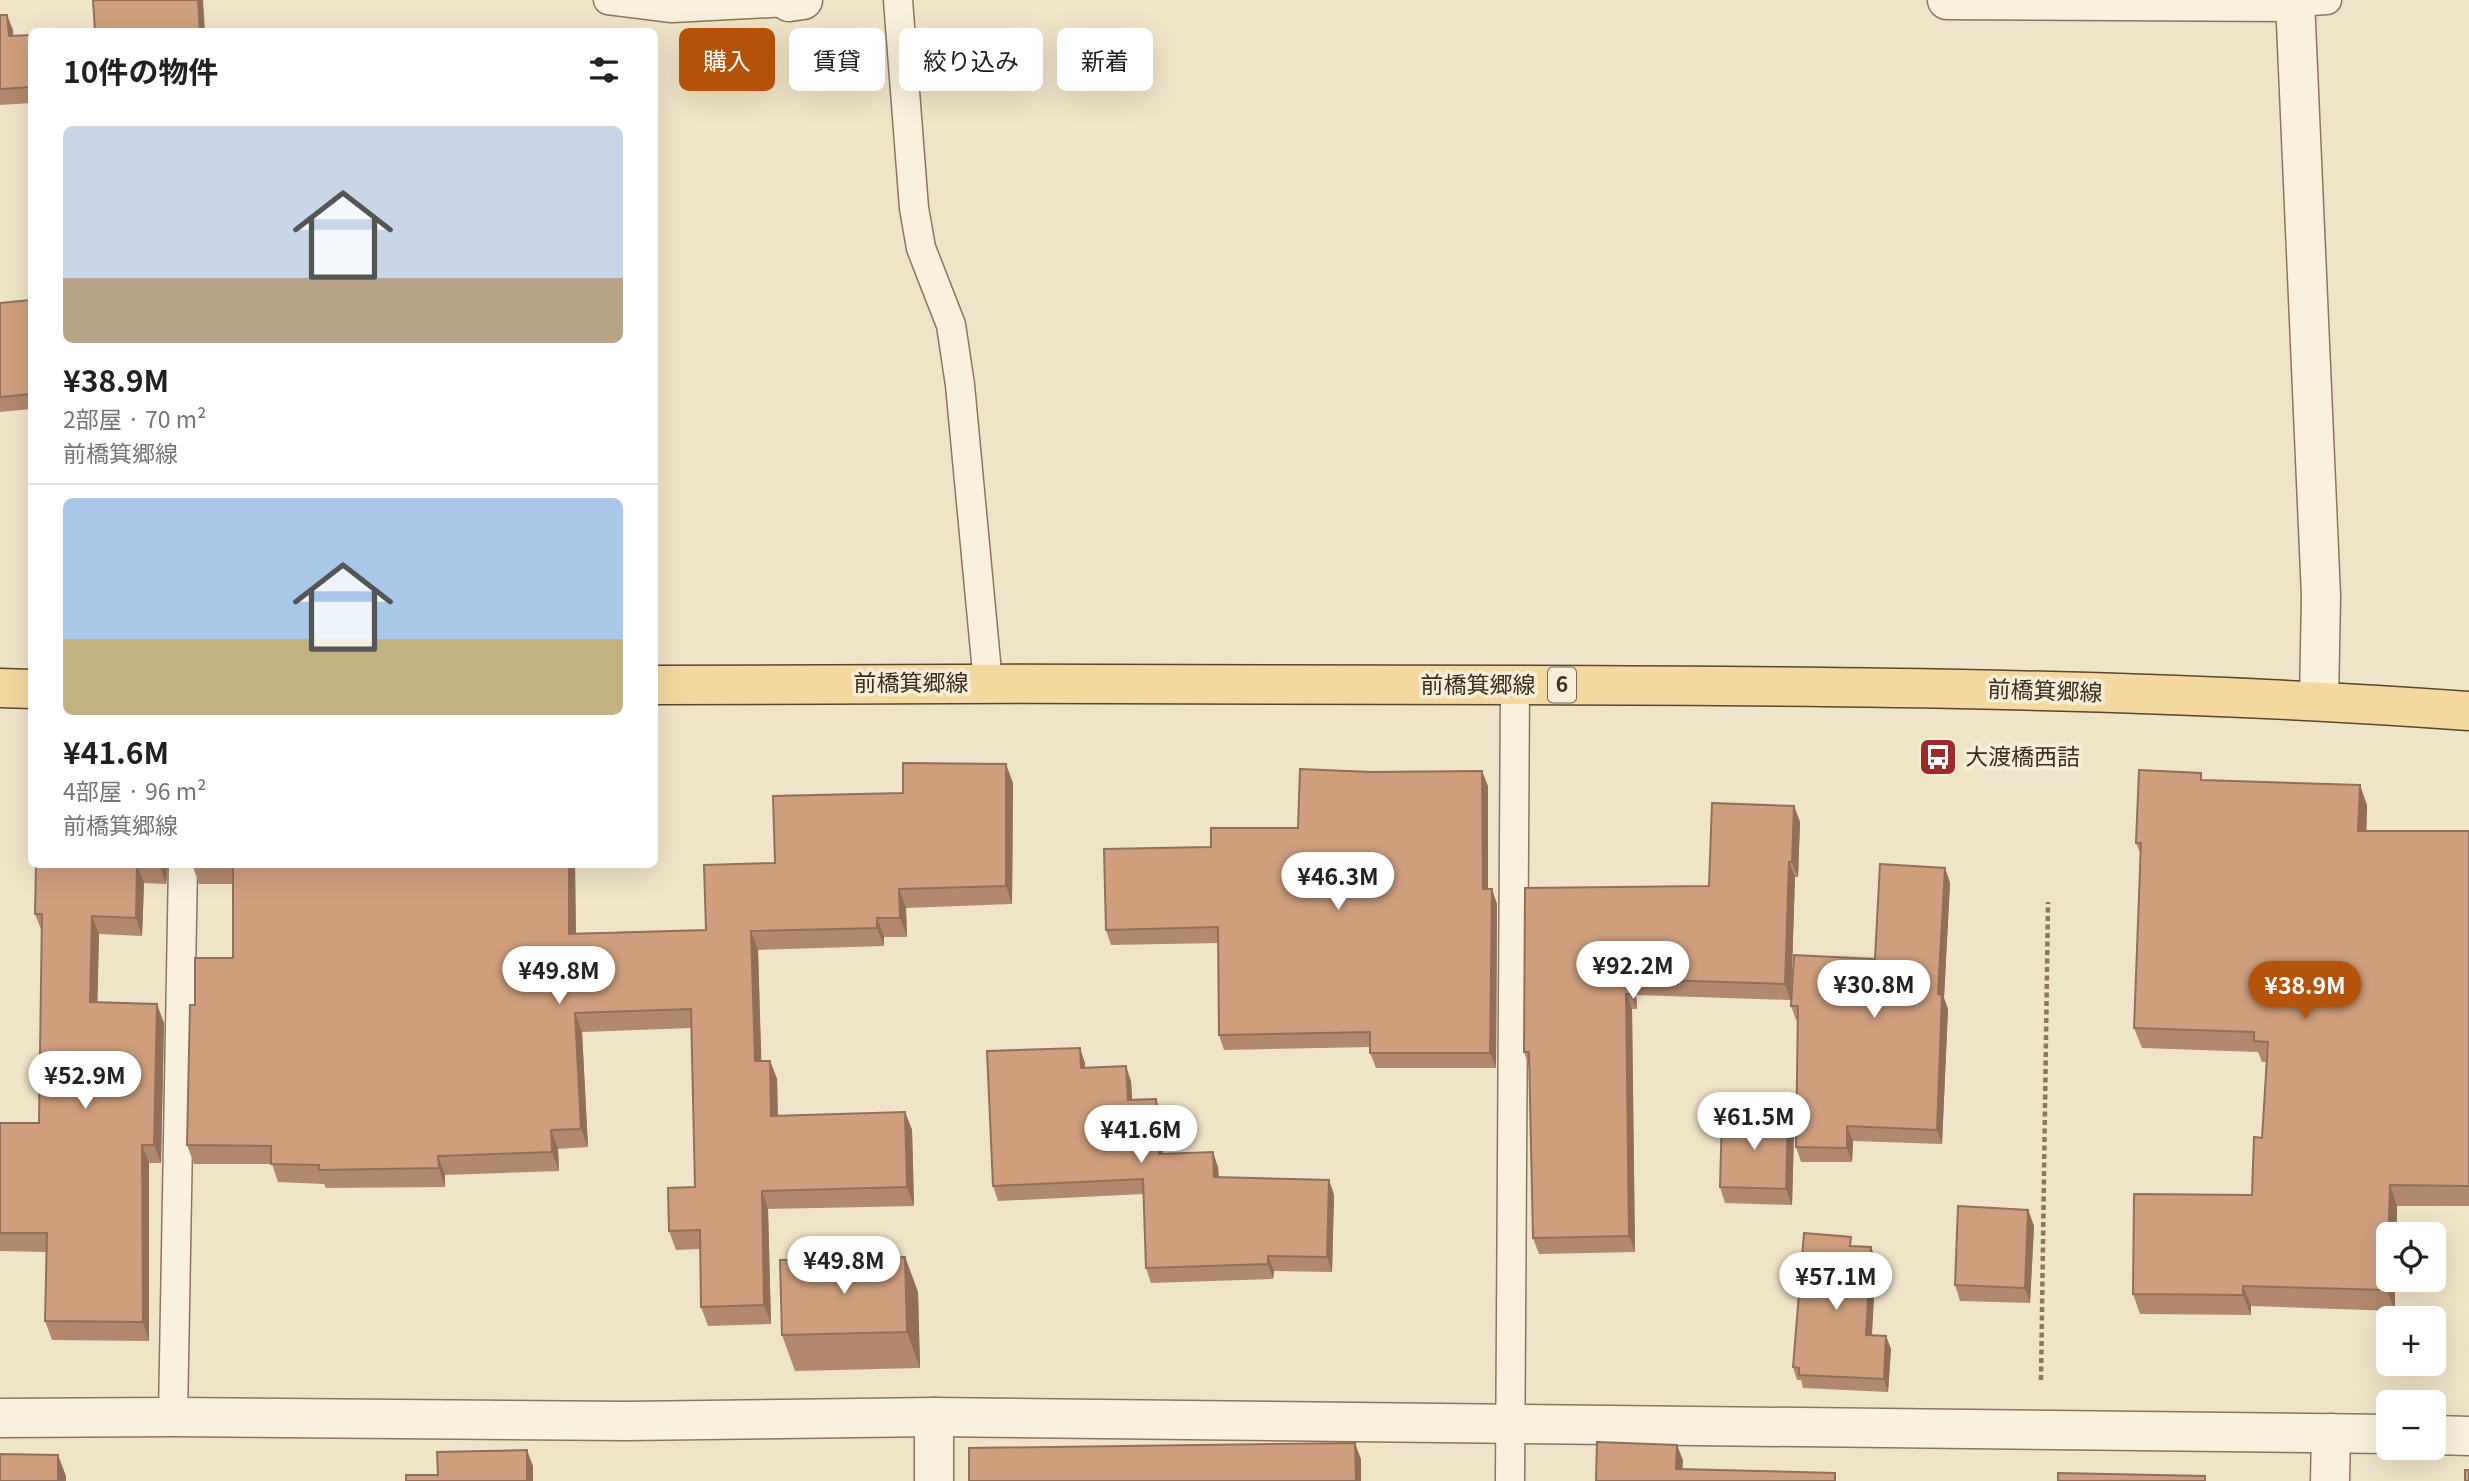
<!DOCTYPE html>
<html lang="ja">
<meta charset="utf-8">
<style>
:root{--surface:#fff;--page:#f2f2f2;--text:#202124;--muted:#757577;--line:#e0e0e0;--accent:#b45309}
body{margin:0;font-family:Georgia,"Noto Sans JP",serif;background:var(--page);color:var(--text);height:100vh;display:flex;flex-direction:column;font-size:26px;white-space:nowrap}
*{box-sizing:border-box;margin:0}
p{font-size:23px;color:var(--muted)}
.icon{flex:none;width:38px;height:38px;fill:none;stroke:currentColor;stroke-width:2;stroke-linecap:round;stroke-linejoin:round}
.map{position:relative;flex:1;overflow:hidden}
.drawer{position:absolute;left:28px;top:28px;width:630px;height:840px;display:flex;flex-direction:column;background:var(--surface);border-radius:10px;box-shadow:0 7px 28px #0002}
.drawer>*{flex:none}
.hud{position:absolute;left:679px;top:28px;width:665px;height:63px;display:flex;gap:14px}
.tools{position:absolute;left:2376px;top:1222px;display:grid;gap:14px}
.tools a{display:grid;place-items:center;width:70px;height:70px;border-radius:10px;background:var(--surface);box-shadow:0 7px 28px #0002;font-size:35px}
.price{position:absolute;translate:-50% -60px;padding:0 16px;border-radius:24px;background:#fff;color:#222;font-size:23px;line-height:46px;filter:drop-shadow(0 2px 4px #0008)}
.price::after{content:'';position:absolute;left:50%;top:42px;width:21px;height:16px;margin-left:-10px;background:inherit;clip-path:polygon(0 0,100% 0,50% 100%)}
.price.active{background:var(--accent);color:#fff}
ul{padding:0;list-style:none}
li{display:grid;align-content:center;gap:14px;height:371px;padding:0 35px}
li+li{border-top:2px solid var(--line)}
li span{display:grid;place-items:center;height:217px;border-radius:10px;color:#555}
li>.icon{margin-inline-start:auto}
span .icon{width:126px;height:126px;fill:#fffc;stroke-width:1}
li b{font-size:30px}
h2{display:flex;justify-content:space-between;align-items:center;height:84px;padding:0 35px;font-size:30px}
.chip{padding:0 24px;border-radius:10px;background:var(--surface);box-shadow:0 7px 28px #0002;font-size:24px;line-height:63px}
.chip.active{background:var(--accent);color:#fff}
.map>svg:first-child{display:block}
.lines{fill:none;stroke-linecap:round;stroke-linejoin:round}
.lane-casing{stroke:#8d765c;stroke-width:31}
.street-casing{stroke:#8d765c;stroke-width:41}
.primary-casing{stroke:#5b4430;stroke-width:41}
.path{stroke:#8d765c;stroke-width:4.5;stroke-dasharray:5 3.5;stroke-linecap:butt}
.lane{stroke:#faf1dc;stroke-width:28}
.street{stroke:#faf1dc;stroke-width:38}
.primary{stroke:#f3d9a0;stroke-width:38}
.wall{fill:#b2896c}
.shaded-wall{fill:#916f58}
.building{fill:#cf9f7d;stroke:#916f58;stroke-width:2}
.labels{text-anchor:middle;stroke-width:7;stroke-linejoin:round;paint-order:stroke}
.shield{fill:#f7eed8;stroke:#756857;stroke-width:2}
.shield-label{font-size:21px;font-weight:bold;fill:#3d2e20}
.street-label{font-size:23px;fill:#3d2e20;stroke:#f7eed8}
.poi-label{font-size:23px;fill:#3d2e20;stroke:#f7eed8;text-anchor:start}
</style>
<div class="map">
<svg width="2469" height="1481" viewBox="0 0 2469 1481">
<rect width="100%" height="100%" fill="#f0e4c8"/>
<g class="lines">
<defs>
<g id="lane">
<polyline points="608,0 672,8 789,2"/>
<polyline points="898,0 914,208 921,248 951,325 960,385 988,683"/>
<polyline points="2295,2 2327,0"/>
<polyline points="173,1417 183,864"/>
<polyline points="1510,1481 1515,685"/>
</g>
<g id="street">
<polyline points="1947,0 2295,2"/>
<polyline points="2295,0 2321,596 2319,700"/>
<polyline points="789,2 803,0"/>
<polyline points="0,1418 173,1417 626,1421 934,1417 2389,1434"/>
<polyline points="2434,1435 2469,1436"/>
<polyline points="934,1481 934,1417"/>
<polyline points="2330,1481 2331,1433"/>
</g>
<g id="primary">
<path d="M654,685C943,683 1232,684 1521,685C1837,686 2153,688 2469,711"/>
<polyline points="0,688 32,689"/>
</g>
</defs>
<use href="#lane" class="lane-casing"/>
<use href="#street" class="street-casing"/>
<use href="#primary" class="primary-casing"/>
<polyline class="path" points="2041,1380 2048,902"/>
<use href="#lane" class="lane"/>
<use href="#street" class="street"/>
<use href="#primary" class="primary"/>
</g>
<g class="wall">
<polygon points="0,15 13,30 13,36 32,35 32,103 0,105"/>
<polygon points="0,303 32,304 32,409 0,412"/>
<polygon points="2204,780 2367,805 2366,831 2469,831 2469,1206 2397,1206 2397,1234 2389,1234 2395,1311 2251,1306 2251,1315 2140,1314 2133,1294 2252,1195 2262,1138 2266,1062 2262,1062 2258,1052 2142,1048 2134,1028 2141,855 2136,843"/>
<polygon points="1013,783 1012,904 906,908 907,937 884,937 884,946 758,950 761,1061 770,1061 777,1079 778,1116 905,1112 912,1130 914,1206 768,1209 771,1324 708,1326 701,1307 700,1249 676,1250 669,1231 695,1187 691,1028 582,1032 588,1147 558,1149 559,1171 445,1175 445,1187 326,1188 324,1184 278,1182 272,1164 194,1164 187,1145 195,1005 233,958 233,884 199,884 192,864 575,864 576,933 706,930 775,863 903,793"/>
<polygon points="1488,786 1488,889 1497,904 1496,1068 1376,1068 1370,1053 1370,1047 1224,1050 1219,1035 1218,943 1111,945 1106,930 1211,847"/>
<polygon points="1794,806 1800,822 1798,877 1795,877 1791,1000 1636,995 1637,1009 1632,1009 1635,1252 1539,1254 1533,1238 1529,1067 1524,1052 1709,886"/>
<polygon points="36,864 168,864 166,884 144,883 142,936 99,934 97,1003 164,1023 161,1163 149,1163 149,1341 52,1340 45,1321 46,1252 0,1251 0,1123 39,1123 42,932 35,914"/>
<polygon points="1945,868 1950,883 1944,998 1948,1009 1942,1144 1853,1141 1852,1162 1801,1162 1796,1147 1798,1021 1796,1020 1791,1006 1875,959"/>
<polygon points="1085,1063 1085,1067 1131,1081 1132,1100 1161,1114 1163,1154 1218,1167 1219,1178 1329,1180 1334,1195 1332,1272 1274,1271 1273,1279 1151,1283 1146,1268 1144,1194 998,1201 993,1186"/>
<polygon points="1794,1132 1792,1205 1725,1203 1720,1187"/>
<polygon points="2028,1210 2034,1226 2030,1303 1960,1301 1955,1285"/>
<polygon points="1854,1246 1876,1260 1872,1335 1886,1336 1891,1349 1888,1392 1803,1388 1801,1380 1797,1380 1793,1367"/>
<polygon points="905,1257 918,1292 920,1368 795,1371 782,1335"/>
</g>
<g class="shaded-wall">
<polygon points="198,0 203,0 205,32 200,32"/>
<polygon points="7,15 13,30 14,52 9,36"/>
<polygon points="1006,764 1013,783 1012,904 1006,886"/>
<polygon points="1482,771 1488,786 1488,904 1483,889"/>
<polygon points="2360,785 2367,805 2366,851 2358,831"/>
<polygon points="1794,806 1800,822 1798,877 1792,862"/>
<polygon points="1789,862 1795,877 1791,1000 1785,984"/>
<polygon points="159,864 168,864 166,884"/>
<polygon points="569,864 575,864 576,952 569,934"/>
<polygon points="137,865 144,883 142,936 136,918"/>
<polygon points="1945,868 1950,883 1944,998 1948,1009 1942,1144 1937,1130 1938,994"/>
<polygon points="899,889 906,908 907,937 900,918"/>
<polygon points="1492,889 1497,904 1496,1068 1490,1053"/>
<polygon points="92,916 99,934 97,1021 90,1002"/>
<polygon points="877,918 884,937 884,946 877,928"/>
<polygon points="751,931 758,950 762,1080 755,1061"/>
<polygon points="1631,979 1636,995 1637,1009 1631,994"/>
<polygon points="1626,994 1632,1009 1635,1252 1629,1236"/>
<polygon points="157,1004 164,1023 161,1163 154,1145"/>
<polygon points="575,1013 582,1032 588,1147 581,1129"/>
<polygon points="1080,1048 1085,1063 1086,1083 1081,1068"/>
<polygon points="770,1061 777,1079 778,1134 771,1116"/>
<polygon points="1126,1066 1131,1081 1133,1115 1128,1100"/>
<polygon points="1156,1099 1161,1114 1164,1169 1159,1154"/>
<polygon points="905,1112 912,1130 914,1206 907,1187"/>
<polygon points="1788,1117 1794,1132 1792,1205 1786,1189"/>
<polygon points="1847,1126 1853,1141 1852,1162 1847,1148"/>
<polygon points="551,1130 558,1149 559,1171 552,1152"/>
<polygon points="142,1145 149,1163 149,1341 143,1322"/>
<polygon points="1213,1152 1218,1167 1219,1192 1214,1177"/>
<polygon points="438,1156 445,1175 445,1187 439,1168"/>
<polygon points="1329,1180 1334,1195 1332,1272 1327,1257"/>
<polygon points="2390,1185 2397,1206 2397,1234 2389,1234 2389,1279 2395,1279 2395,1311 2387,1290"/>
<polygon points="762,1191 768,1209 771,1324 764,1305"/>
<polygon points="2028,1210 2034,1226 2030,1303 2025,1288"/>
<polygon points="1871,1247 1876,1260 1871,1348 1866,1335"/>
<polygon points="1268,1256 1274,1271 1273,1279 1268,1264"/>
<polygon points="905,1257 918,1292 920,1368 907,1332"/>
<polygon points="2243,1286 2251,1306 2251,1315 2243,1295"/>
<polygon points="1886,1336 1891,1349 1888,1392 1884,1379"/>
<polygon points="1355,1443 1361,1459 1361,1481 1356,1481"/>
<polygon points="1677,1445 1683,1460 1682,1481 1676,1469"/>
<polygon points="527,1450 533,1466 533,1481 527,1481"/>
<polygon points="58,1455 66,1476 66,1481 58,1481"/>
</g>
<g class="building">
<polygon points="93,0 198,0 200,32 92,32 95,31"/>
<polygon points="0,15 7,15 9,36 32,35 32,94 31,87 0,89"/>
<polygon points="30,300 32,317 32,394 0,397 0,303"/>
<polygon points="903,763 1006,764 1006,886 899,889 900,918 877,918 877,928 751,931 755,1061 770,1061 771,1116 905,1112 907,1187 762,1191 764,1305 701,1307 700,1230 669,1231 668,1188 695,1187 691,1009 575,1013 581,1129 551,1130 552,1152 438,1156 439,1168 319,1170 319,1165 271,1164 271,1146 187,1145 190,1005 195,1005 195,958 233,958 233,866 192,865 192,864 569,864 569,934 706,930 704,865 775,863 773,796 903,793"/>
<polygon points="1300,769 1371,772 1482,771 1483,889 1492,889 1490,1053 1370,1053 1370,1032 1219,1035 1218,927 1106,930 1104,849 1211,847 1211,828 1298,828"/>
<polygon points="2139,770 2201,773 2201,780 2360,785 2358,831 2469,831 2469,1186 2390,1185 2387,1290 2243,1286 2243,1295 2133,1294 2134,1194 2252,1195 2254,1137 2262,1138 2268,1042 2254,1041 2254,1032 2134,1028 2141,843 2136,843"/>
<polygon points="1712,803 1794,806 1792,862 1789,862 1785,984 1631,979 1631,994 1626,994 1629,1236 1533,1238 1529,1052 1524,1052 1525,888 1709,886"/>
<polygon points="36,864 159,864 137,865 136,918 92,916 90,1002 157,1004 154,1145 142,1145 143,1322 45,1321 47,1233 0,1233 0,1123 39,1123 42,914 35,914"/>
<polygon points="1880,864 1945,868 1938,994 1942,995 1937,1130 1847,1126 1847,1148 1796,1147 1798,1006 1791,1006 1794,955 1875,959"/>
<polygon points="1080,1048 1081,1068 1126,1066 1128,1100 1156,1099 1159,1154 1213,1152 1214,1177 1329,1180 1327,1257 1268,1256 1268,1264 1146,1268 1143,1179 993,1186 987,1051"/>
<polygon points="1722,1116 1788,1117 1786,1189 1720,1187"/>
<polygon points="1958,1206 2028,1210 2025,1288 1955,1285"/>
<polygon points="1804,1233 1851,1237 1850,1246 1871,1247 1866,1335 1886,1336 1884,1379 1799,1375 1799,1368 1793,1367"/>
<polygon points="905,1257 907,1332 782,1335 780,1260"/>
<polygon points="1597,1442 1677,1445 1676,1469 1835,1473 1835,1481 1596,1481"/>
<polygon points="1355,1443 1356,1481 969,1481 969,1448"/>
<polygon points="527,1450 527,1481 406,1481 406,1475 438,1475 437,1452"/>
<polygon points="0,1454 58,1455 58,1481 0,1481"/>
<rect x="2465" y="1470" width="4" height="11"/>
<polygon points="2058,1473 2205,1476 2205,1481 2058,1481"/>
</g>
<defs>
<symbol id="bus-square" viewBox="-11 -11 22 22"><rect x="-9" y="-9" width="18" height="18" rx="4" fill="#9e2a2b" stroke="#f7eed8"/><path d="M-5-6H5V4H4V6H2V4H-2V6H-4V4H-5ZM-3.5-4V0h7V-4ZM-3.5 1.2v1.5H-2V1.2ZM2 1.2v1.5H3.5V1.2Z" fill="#fff"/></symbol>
</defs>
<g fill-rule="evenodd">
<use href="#bus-square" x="1916" y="735" width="44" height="44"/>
</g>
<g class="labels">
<rect class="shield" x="1548" y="667.5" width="28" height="35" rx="5"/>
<g class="shield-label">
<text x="1562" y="692">6</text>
</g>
<g class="street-label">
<text x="911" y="691">前橋箕郷線</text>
<text x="1478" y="693">前橋箕郷線</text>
<text transform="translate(2045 691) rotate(2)" y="8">前橋箕郷線</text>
</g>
<g class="poi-label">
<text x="1965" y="765">大渡橋西詰</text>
</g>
</g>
</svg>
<div class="tools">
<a><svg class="icon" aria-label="locate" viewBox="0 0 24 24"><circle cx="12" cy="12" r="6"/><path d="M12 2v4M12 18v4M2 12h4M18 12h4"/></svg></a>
<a>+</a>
<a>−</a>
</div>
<b class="price" style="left:1338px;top:912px">¥46.3M</b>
<b class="price" style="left:1633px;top:1001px">¥92.2M</b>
<b class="price" style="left:559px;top:1006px">¥49.8M</b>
<b class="price" style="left:1874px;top:1020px">¥30.8M</b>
<b class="price active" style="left:2305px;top:1021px">¥38.9M</b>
<b class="price" style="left:85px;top:1111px">¥52.9M</b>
<b class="price" style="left:1754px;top:1152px">¥61.5M</b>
<b class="price" style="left:1141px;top:1165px">¥41.6M</b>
<b class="price" style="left:844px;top:1296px">¥49.8M</b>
<b class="price" style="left:1836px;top:1312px">¥57.1M</b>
<div class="hud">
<a class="chip active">購入</a>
<a class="chip">賃貸</a>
<a class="chip">絞り込み</a>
<a class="chip">新着</a>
</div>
<section class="drawer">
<h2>10件の物件<svg class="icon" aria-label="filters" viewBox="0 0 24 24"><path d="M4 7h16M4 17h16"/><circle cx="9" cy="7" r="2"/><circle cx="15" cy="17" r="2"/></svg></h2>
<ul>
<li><span style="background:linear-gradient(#c9d6e8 70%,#b9a48a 0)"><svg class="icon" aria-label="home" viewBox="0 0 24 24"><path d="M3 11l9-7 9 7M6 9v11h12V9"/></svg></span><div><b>¥38.9M</b><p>2部屋 · 70 m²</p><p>前橋箕郷線</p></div></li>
<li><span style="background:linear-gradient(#a9c7e8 65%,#c2b280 0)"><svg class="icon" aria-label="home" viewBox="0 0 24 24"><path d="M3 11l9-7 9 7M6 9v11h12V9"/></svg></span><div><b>¥41.6M</b><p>4部屋 · 96 m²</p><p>前橋箕郷線</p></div></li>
</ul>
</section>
</div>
